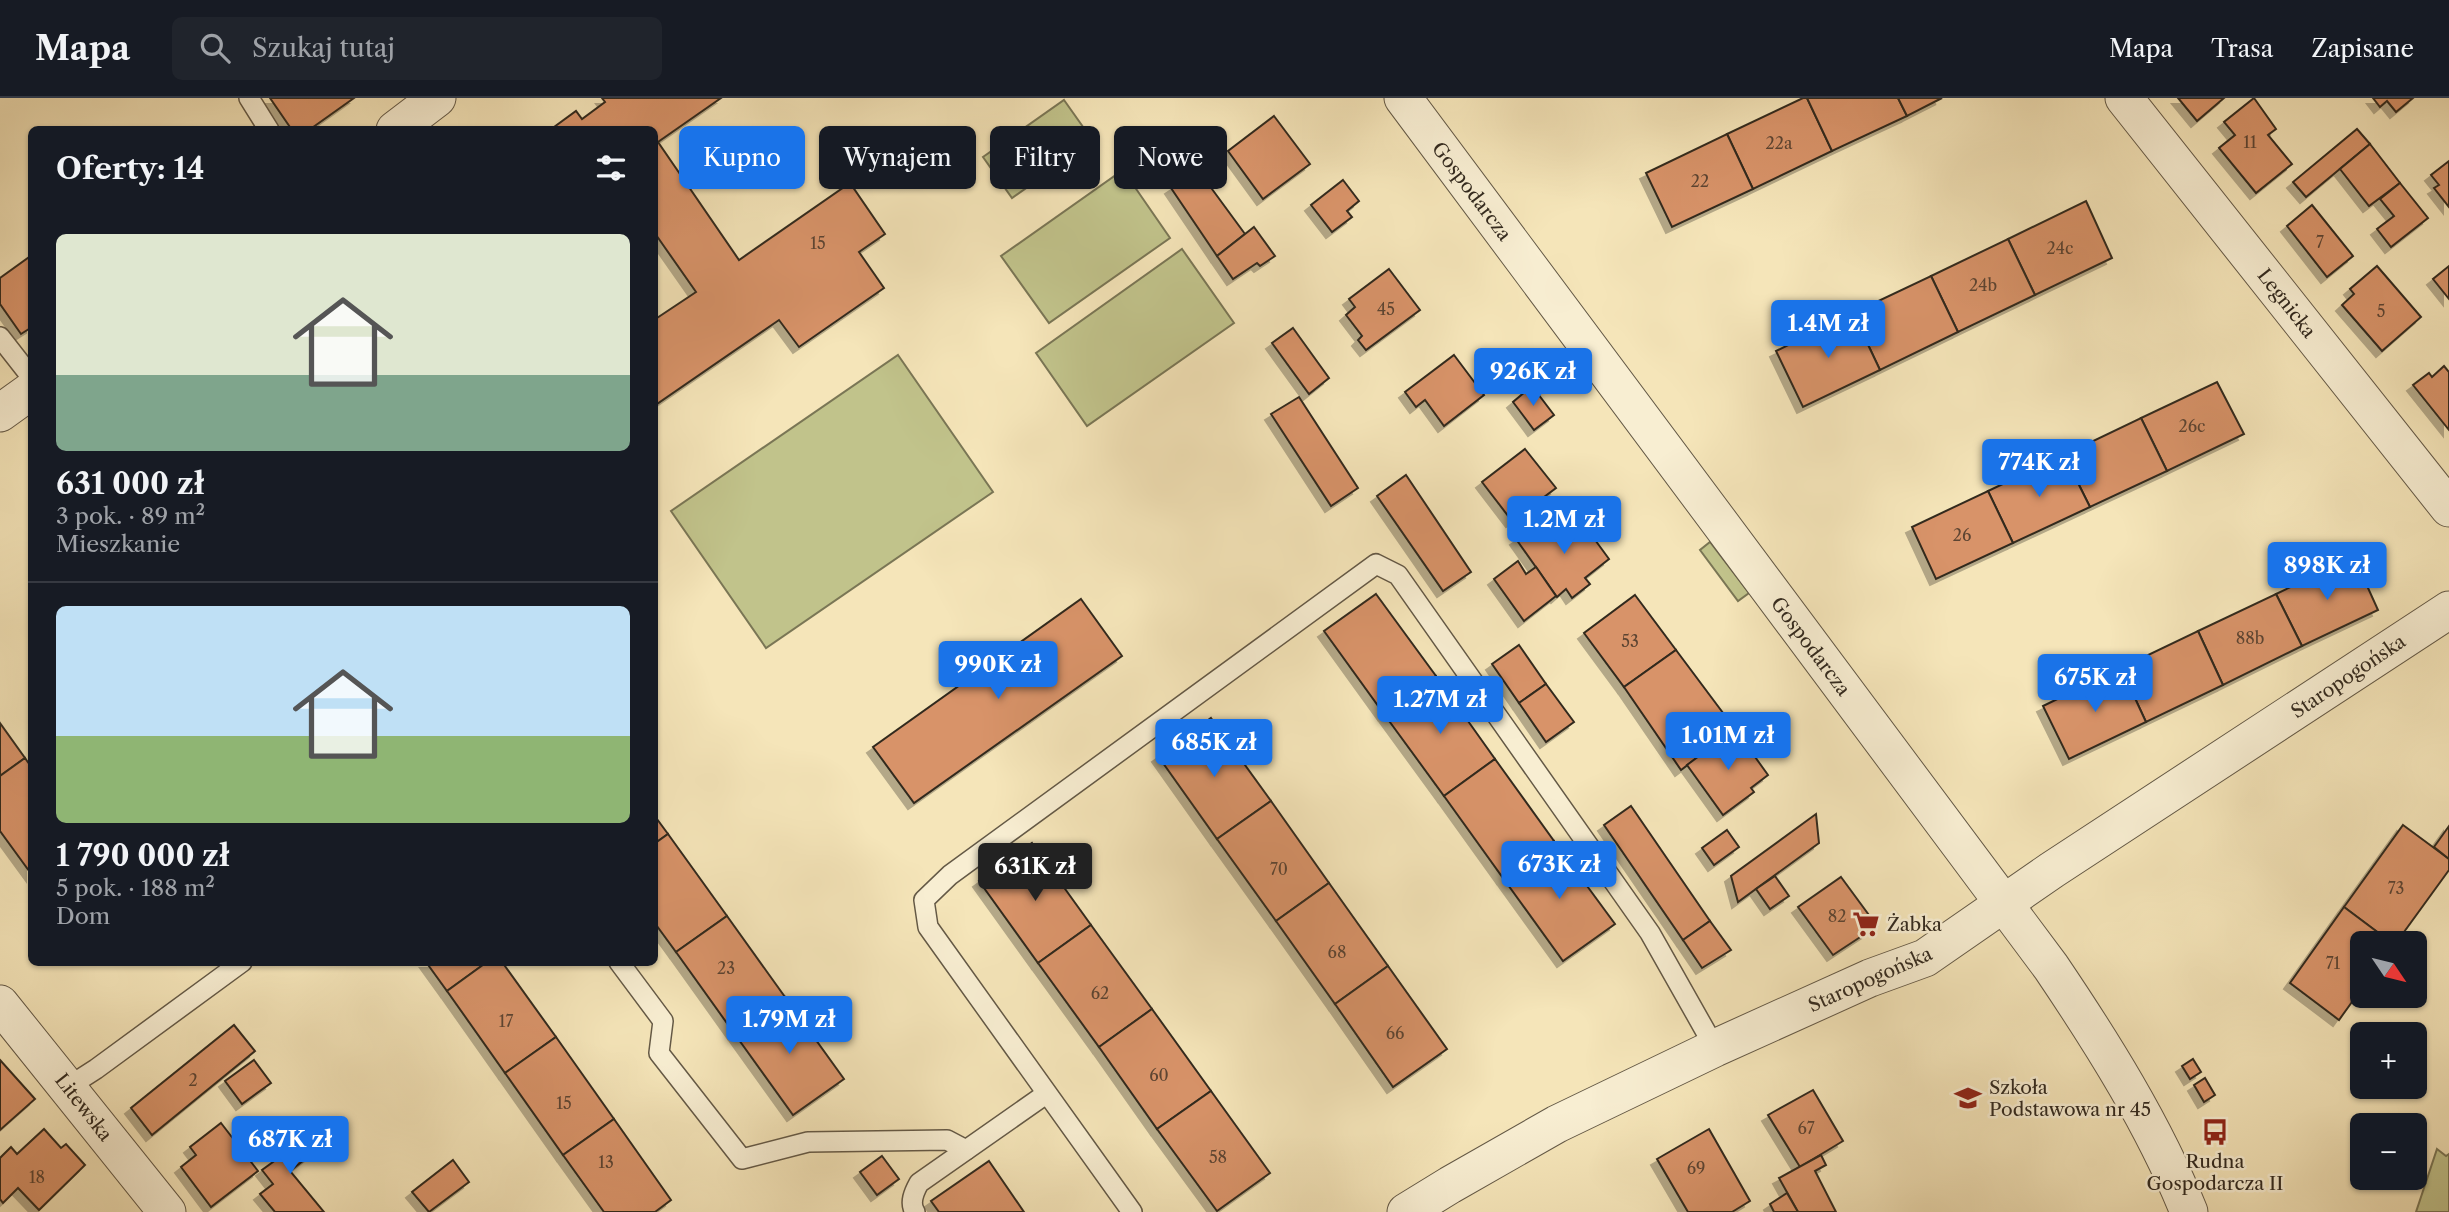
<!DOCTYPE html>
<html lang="pl">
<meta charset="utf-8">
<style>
:root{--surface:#171b24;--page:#20242c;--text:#f1f3f6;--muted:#9ea1a6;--line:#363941;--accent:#1a73e8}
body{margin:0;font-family:"Libre Caslon Text",serif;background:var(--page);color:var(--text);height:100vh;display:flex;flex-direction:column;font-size:26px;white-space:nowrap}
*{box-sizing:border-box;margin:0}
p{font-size:23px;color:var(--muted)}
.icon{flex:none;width:38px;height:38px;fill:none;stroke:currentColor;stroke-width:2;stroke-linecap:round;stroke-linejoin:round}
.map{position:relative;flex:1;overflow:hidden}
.details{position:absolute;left:28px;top:28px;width:630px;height:840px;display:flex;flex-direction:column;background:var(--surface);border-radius:10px;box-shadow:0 2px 5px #0004}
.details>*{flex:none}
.hud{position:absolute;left:679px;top:28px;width:665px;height:63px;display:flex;gap:14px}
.needle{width:46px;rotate:125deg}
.tools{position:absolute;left:2350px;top:833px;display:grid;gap:14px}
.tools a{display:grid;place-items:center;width:77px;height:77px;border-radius:10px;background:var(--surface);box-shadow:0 2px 5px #0004;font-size:35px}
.price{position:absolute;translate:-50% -60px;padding:0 16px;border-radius:7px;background:var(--accent);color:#fff;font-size:23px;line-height:46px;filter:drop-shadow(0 2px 4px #0008)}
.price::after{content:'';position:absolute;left:50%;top:42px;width:21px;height:16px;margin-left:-10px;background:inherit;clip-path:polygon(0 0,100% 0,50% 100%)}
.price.on{background:#222;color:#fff}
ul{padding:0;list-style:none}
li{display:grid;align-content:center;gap:14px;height:371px;padding:0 28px}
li+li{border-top:2px solid var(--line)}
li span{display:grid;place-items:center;height:217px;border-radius:10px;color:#555}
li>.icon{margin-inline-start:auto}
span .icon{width:126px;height:126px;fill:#fffc;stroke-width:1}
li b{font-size:30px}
h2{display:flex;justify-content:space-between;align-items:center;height:84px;padding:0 28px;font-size:30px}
.tag{padding:0 24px;border-radius:10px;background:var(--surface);box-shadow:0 2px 5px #0004;font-size:24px;line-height:63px}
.tag.on{background:var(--accent);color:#fff}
header{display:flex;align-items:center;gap:42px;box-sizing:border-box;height:98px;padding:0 35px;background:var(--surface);border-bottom:2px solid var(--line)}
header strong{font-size:33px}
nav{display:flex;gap:38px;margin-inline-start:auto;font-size:24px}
.search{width:490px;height:63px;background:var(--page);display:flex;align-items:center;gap:18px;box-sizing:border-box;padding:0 24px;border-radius:10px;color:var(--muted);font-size:26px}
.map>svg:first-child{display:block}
.green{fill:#c1c38b;stroke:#7a7655;stroke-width:2}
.building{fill:#d89369;stroke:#332a1f;stroke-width:2;filter:url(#shadow)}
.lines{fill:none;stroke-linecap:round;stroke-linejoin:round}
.service-casing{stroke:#645946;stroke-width:22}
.minor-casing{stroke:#645946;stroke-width:39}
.service{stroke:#f8eed2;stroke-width:19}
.minor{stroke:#f8eed2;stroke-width:37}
.labels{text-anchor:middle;stroke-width:5;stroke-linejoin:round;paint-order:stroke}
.number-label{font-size:16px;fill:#5c4432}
.street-label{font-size:19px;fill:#332a1f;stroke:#f8eed2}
.poi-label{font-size:19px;fill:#332a1f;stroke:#f8eed2;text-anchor:start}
</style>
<header>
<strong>Mapa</strong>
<div class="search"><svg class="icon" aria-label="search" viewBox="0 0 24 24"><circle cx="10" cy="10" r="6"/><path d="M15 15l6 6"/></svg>Szukaj tutaj</div>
<nav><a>Mapa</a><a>Trasa</a><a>Zapisane</a></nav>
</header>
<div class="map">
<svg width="2449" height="1114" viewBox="0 0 2449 1114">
<defs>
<filter id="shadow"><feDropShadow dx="-6" dy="6" stdDeviation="0" flood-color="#0004"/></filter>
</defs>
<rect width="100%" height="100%" fill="#f5e5b9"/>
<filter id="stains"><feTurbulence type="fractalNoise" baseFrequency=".00286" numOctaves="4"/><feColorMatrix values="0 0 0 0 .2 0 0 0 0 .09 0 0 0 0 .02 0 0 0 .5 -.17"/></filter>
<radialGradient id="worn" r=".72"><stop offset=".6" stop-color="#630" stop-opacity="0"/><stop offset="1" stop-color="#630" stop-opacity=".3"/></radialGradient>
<g class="green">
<polygon points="1064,2 1093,43 1012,100 983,59"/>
<polygon points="1123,72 1170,140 1049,225 1001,158"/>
<polygon points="1182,151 1234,225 1087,328 1036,255"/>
<polygon points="898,257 993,394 766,550 671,413"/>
<polygon points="1710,444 1749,495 1738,503 1700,452"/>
<polygon points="2437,1051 2446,1058 2449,1056 2449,1114 2416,1114"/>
</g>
<g class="building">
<polygon points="270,0 354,0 309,32 292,32"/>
<polygon points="602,0 721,0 658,44 739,162 850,85 885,136 859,154 884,190 799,249 779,222 654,308 654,222 696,194 654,134 654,32 550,32 576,13 582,21 605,4"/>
<polygon points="1803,0 1807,0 1832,53 1753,91 1727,36"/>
<polygon points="1807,0 1898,0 1907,18 1832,53"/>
<polygon points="1898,0 1942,0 1907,18"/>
<polygon points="2178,0 2224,0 2197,23"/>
<polygon points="2254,0 2276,31 2268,37 2292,66 2256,95 2219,50 2235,37 2224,24"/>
<polygon points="2373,0 2413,0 2396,14 2387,3 2380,9"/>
<polygon points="1274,18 1310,66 1263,101 1228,53"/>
<polygon points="2357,31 2370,46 2306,99 2293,84"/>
<polygon points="1727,36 1753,91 1672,129 1646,75"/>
<polygon points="2370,46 2400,85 2369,108 2340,71"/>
<polygon points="2449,63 2449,109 2434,90 2439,87 2431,77"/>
<polygon points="1198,72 1245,136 1217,158 1171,90"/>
<polygon points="1343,82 1359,103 1347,113 1352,119 1332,134 1311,107"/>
<polygon points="2400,85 2428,120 2391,149 2377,131 2394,118 2380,101"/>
<polygon points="2086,103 2112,160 2035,197 2008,141"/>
<polygon points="2312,107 2353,158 2327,179 2287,128"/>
<polygon points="1254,129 1275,158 1260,168 1257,165 1233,181 1217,158"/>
<polygon points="2008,141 2035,197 1958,234 1931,178"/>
<polygon points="32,157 32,229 21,236 0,206 0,180"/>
<polygon points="2377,168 2421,219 2382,253 2342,207 2354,196 2350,191"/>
<polygon points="2449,168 2449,201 2433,181"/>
<polygon points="1389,171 1420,212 1366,252 1358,242 1362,238 1346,217 1355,209 1349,201"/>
<polygon points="1931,178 1958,234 1880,272 1853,215"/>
<polygon points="1853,215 1880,272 1803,309 1776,253"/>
<polygon points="1293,230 1329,280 1309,296 1272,245"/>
<polygon points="1454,257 1484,297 1444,328 1425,302 1416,309 1405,294"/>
<polygon points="2444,268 2449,274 2449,332 2413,287 2429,275 2432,279"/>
<polygon points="2217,284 2244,336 2167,373 2141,320"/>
<polygon points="1532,288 1554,317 1534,332 1513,304"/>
<polygon points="1299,299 1358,390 1331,408 1271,316"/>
<polygon points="2141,320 2167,373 2090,409 2064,357"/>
<polygon points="1525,351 1556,390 1512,423 1482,384"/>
<polygon points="2064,357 2090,409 2013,445 1988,393"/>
<polygon points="1406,377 1471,474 1443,493 1377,398"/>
<polygon points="1988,393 2013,445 1936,481 1912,429"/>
<polygon points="1579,420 1609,461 1585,480 1590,486 1572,500 1566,491 1557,499 1516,441 1545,422 1557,437"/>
<polygon points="2354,459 2378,512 2302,548 2276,496"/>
<polygon points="1518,463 1526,476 1536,469 1556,498 1524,523 1494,481"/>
<polygon points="1376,496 1436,578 1384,616 1324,533"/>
<polygon points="2276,496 2302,548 2223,587 2198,533"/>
<polygon points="1635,497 1676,552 1624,589 1584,535"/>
<polygon points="1081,501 1122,558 914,705 873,649"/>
<polygon points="2198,533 2223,587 2146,624 2121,570"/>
<polygon points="1519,547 1546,586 1519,605 1492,566"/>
<polygon points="1676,552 1735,631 1681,672 1624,589"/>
<polygon points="2121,570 2146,624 2069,661 2043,608"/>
<polygon points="1436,578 1495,661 1444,698 1384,616"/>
<polygon points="1546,586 1574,624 1546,644 1519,605"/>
<polygon points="1211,620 1271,703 1217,741 1158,658"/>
<polygon points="0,625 25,660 0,678"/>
<polygon points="1735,631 1768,677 1751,690 1754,694 1723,717 1687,667"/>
<polygon points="25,660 32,670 32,777 0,733 0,678"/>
<polygon points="1495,661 1554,743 1503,780 1444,698"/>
<polygon points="1271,703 1329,785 1276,823 1217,741"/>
<polygon points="1631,708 1710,823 1683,842 1604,727"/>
<polygon points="1816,716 1819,745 1738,804 1731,778"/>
<polygon points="654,717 668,736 654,746"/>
<polygon points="2403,727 2449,761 2449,772 2396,845 2392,845 2344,809"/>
<polygon points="2449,728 2449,761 2434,749"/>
<polygon points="1727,732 1739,749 1714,767 1702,750"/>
<polygon points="668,736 727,818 676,854 654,824 654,746"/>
<polygon points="1554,743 1615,826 1563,863 1503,780"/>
<polygon points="1032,745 1091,827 1038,865 979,783"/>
<polygon points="1775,778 1789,798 1770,811 1756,791"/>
<polygon points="1841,779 1877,828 1833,857 1798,809"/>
<polygon points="1329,785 1388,868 1335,906 1276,823"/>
<polygon points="2344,809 2392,845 2362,845 2362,890 2339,922 2290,885"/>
<polygon points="727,818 785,899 734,935 676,854"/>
<polygon points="1710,823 1731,852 1702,870 1683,842"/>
<polygon points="1091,827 1152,911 1099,949 1038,865"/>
<polygon points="426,864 487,864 447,893"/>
<polygon points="487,864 502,864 556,939 505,975 447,893"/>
<polygon points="1388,868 1447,951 1393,989 1335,906"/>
<polygon points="785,899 844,981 793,1017 734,935"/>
<polygon points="1152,911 1211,993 1157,1031 1099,949"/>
<polygon points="234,927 255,953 152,1037 131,1010"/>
<polygon points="556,939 614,1021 563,1057 505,975"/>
<polygon points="2193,961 2201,974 2190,981 2182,968"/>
<polygon points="0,962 35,1001 0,1032"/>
<polygon points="254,962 271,985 242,1006 225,983"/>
<polygon points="2205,980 2215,997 2204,1004 2194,987"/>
<polygon points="1813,992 1843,1043 1800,1069 1768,1017"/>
<polygon points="1211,993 1270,1075 1217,1113 1157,1031"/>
<polygon points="614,1021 671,1102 655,1114 604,1114 563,1057"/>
<polygon points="221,1025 258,1073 211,1109 181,1069 196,1057 190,1049"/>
<polygon points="300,1027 318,1051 290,1073 324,1114 275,1114 260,1096 273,1086 262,1072 284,1056 276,1045"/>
<polygon points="44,1031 61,1050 66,1046 85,1067 39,1112 18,1090 3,1105 0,1101 0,1060 11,1049 17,1056"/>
<polygon points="1709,1031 1750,1103 1732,1114 1688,1114 1657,1061"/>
<polygon points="1821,1057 1826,1067 1815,1073 1836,1114 1798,1114 1779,1080"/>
<polygon points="882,1058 899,1081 877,1097 860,1074"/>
<polygon points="453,1062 469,1084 429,1114 412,1094"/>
<polygon points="989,1063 1024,1114 939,1114 931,1103"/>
<polygon points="1787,1095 1798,1114 1774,1114 1770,1106"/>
</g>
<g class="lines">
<defs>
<g id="service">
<polyline points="249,0 269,32"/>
<polyline points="0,239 32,280"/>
<polyline points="619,864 663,923 659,955 742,1061 808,1044 947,1042 966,1052"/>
<polyline points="68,989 96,971 242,864"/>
<path d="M915,1114C909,1105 914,1094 919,1085L1046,996"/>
<polyline points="1132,1114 928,829 924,802 950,777 1376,466 1398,477 1650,835 1715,950"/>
</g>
<g id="minor">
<path d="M1403,0L2051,869C2103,946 2154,1027 2189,1114"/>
<polyline points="2124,0 2449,410"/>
<polyline points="395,32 437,0"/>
<polyline points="0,315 32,292"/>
<polyline points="0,906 167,1114"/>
<polyline points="1406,1114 1450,1087 1557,1026 1715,950 1870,880 1925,860 2052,772 2449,512"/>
</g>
</defs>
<use href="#service" class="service-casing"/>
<use href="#minor" class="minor-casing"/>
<use href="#service" class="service"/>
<use href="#minor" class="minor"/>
</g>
<defs>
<symbol id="supermarket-bare" viewBox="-9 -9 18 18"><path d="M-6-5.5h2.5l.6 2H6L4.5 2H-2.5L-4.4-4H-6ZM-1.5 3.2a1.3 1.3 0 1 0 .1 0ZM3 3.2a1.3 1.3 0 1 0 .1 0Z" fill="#8f2418" stroke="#f8eed2" stroke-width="2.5" paint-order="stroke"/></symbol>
<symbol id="school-bare" viewBox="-9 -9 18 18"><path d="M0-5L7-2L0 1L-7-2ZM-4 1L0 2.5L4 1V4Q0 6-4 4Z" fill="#8f2418" stroke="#f8eed2" stroke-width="2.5" paint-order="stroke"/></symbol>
<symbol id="bus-bare" viewBox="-9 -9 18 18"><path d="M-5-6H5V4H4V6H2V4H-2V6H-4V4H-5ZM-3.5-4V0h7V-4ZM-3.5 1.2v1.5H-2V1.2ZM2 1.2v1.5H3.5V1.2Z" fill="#8f2418" stroke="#f8eed2" stroke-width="2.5" paint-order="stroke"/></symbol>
</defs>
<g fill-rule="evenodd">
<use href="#supermarket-bare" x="1847" y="807" width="38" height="38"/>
<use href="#school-bare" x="1949" y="981" width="38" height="38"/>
<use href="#bus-bare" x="2196" y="1015" width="38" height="38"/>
</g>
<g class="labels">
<g class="number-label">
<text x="2250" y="50">11</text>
<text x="1779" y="51">22a</text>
<text x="1700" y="89">22</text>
<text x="2320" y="150">7</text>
<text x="818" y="151">15</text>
<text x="2060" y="156">24c</text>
<text x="1983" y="193">24b</text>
<text x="1386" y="217">45</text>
<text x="2381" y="219">5</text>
<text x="2192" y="334">26c</text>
<text x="1962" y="443">26</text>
<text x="2250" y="546">88b</text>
<text x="1630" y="549">53</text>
<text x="1279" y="777">70</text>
<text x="2396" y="796">73</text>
<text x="1837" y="824">82</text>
<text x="1337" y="860">68</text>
<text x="2333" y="871">71</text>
<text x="726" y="876">23</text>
<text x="1100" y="901">62</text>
<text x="506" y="929">17</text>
<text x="1395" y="941">66</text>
<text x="1159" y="983">60</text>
<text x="193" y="988">2</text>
<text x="564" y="1011">15</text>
<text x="1806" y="1036">67</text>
<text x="1218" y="1065">58</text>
<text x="606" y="1070">13</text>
<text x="1696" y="1076">69</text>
<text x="37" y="1085">18</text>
</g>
<g class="street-label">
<text transform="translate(1472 93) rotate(53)" y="7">Gospodarcza</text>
<text transform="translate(2287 205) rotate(52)" y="7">Legnicka</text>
<text transform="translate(1811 548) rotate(53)" y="7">Gospodarcza</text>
<text transform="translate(2348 578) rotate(-34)" y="7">Staropogońska</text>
<text transform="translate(1870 881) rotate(-24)" y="7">Staropogońska</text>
<text transform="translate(84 1009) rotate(52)" y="7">Litewska</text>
</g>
<g class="poi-label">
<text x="1887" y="833">Żabka</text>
<text x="1989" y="996">Szkoła<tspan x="1989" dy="22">Podstawowa nr 45</tspan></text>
<text x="2215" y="1070" text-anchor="middle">Rudna<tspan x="2215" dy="22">Gospodarcza II</tspan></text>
</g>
</g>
<rect width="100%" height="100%" filter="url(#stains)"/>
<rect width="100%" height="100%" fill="url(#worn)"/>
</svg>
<div class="tools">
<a><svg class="needle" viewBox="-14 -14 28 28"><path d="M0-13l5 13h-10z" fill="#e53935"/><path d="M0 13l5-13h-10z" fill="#9ea1a6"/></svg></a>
<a>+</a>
<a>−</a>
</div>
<b class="price" style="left:1828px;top:262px">1.4M zł</b>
<b class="price" style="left:1533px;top:310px">926K zł</b>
<b class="price" style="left:2039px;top:401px">774K zł</b>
<b class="price" style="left:1564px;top:458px">1.2M zł</b>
<b class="price" style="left:2327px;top:504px">898K zł</b>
<b class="price" style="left:998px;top:603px">990K zł</b>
<b class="price" style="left:2095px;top:616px">675K zł</b>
<b class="price" style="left:1440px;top:638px">1.27M zł</b>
<b class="price" style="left:1728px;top:674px">1.01M zł</b>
<b class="price" style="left:1214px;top:681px">685K zł</b>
<b class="price" style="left:1559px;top:803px">673K zł</b>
<b class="price on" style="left:1035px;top:805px">631K zł</b>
<b class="price" style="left:789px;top:958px">1.79M zł</b>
<b class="price" style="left:290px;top:1078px">687K zł</b>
<div class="hud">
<a class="tag on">Kupno</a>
<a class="tag">Wynajem</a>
<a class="tag">Filtry</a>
<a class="tag">Nowe</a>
</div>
<section class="details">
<h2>Oferty: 14<svg class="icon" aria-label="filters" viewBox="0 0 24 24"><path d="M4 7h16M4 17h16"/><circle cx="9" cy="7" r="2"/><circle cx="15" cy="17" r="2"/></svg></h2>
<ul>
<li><span style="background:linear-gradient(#dfe7d0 65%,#7fa58c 0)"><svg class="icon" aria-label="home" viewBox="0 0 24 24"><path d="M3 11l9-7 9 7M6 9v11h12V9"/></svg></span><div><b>631 000 zł</b><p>3 pok. · 89 m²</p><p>Mieszkanie</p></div></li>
<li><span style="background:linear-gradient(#bfe0f5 60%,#8fb573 0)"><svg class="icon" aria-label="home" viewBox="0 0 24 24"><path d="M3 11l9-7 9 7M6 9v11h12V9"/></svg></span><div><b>1 790 000 zł</b><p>5 pok. · 188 m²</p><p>Dom</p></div></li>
</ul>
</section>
</div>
